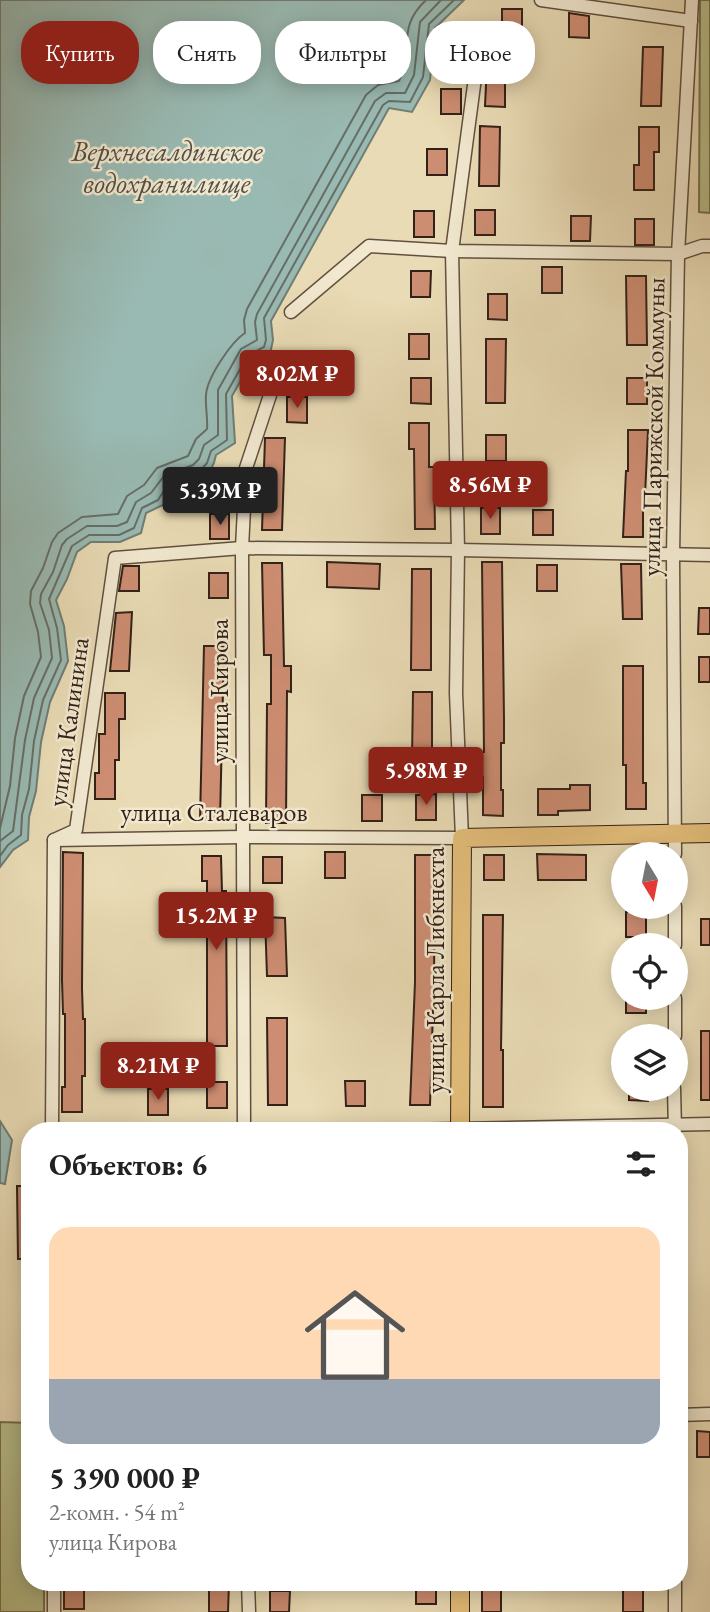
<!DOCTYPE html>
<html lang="ru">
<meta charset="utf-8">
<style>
:root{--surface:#fff;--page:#f6f6f6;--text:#222;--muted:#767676;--accent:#8f2418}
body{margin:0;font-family:"EB Garamond",serif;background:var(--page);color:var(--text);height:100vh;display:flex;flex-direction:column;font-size:26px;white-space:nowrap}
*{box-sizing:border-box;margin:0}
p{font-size:23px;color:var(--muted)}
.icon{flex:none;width:38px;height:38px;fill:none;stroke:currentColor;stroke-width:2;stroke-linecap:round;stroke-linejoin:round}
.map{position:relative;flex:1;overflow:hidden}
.sheet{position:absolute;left:21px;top:1122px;width:667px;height:469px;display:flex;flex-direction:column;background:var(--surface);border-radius:28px;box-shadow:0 4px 18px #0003}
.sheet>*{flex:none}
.top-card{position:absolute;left:21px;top:21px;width:668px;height:63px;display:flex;gap:14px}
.needle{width:46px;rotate:170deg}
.tools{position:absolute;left:611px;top:842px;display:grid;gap:14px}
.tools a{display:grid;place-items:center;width:77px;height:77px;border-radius:50%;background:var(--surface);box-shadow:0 4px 18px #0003;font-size:35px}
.price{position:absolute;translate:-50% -60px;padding:0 16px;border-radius:7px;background:var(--accent);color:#fff;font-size:23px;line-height:46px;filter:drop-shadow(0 2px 4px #0008)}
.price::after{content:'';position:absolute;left:50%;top:42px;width:21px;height:16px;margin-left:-10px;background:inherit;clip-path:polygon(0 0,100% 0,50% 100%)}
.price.selected{background:#222;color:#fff}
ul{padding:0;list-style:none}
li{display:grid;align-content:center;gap:14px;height:371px;padding:0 28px}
li span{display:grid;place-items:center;height:217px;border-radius:21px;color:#555}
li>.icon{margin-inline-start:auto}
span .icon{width:126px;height:126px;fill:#fffc;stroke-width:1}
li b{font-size:30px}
h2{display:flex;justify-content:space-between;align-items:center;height:84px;padding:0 28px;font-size:30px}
.pill{padding:0 24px;border-radius:28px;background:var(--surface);box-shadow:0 4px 18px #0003;font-size:24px;line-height:63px}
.pill.selected{background:var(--accent);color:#fff}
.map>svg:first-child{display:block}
.green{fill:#b8c08c;stroke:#767052;stroke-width:2}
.water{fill:#99bab3;stroke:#707d75;stroke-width:2}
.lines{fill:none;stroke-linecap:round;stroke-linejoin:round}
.shore{stroke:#666e66;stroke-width:2}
.building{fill:#cd8d72;stroke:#332118;stroke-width:2}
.street-casing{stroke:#60503f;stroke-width:15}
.primary-casing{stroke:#332118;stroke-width:20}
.street{stroke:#f1e8cf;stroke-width:12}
.primary{stroke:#e4be7a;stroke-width:18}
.labels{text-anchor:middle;stroke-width:5;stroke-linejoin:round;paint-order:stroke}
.street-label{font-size:26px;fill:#332118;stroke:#f1e8cf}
.water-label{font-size:28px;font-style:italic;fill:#524f46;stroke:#f1e8cf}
</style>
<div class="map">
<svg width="710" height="1612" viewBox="0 0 710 1612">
<rect width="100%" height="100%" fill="#e9dbb5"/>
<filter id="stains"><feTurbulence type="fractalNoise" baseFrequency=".00286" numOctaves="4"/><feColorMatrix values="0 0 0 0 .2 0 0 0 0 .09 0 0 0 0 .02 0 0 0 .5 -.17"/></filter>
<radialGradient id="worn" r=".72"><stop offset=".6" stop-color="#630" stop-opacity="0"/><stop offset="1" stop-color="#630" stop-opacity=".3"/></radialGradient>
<g class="green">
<polygon points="700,0 710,0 710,213 699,212"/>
<polygon points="0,1422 30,1423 30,1582 44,1582 44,1612 0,1612"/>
</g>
<g class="water">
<path d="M0,0H464L435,28L430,80L412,112L389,108L271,321L273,340L270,354L253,359L232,396L235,443L216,455C211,481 195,482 173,489L163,505L146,513L141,533L120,542H91L77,552L67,579L56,600L64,626L68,661L50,702L41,742L36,791L29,817L28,840L13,850L0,867Z"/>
<polygon points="0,1121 12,1140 5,1184 0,1183"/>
</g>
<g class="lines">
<g class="shore">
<path d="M0,828L10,786L15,738L24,696L41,657L38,632L30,604L31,591L43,568L52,542L58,533L82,517L118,514L127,496L144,485L157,468L188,456L196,439L207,429C208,418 205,406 206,395C207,378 231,342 245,333L244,320L247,309L366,95L378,85L399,81C415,50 395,29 426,0"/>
<polyline points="0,841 13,831 25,740 34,698 52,658 49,630 40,603 41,594 53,572 62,545 67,539 87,526 117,526 127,522 136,502 151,493 164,476 193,465 199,459 204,445 218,435 218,390 241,349 257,340 255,322 257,314 375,101 386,93 405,93 414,75 420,22 441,0"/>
<polyline points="0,856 8,845 21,835 22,815 29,789 34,741 43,700 61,660 57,628 49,599 72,546 89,535 119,535 134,528 142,508 158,500 169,483 198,473 207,463 211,451 227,440 226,394 248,355 264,347 266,340 264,318 383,105 389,101 410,102 423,77 429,24 454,0"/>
</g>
</g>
<g class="building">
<rect x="502" y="9" width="20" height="26"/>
<polygon points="569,13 589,16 589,38 569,37"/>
<polygon points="488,44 508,44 508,70 505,70 505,107 485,106"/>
<polygon points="643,47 663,47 661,106 641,106"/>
<rect x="441" y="89" width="20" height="25"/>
<polygon points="480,126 500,127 499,186 479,186"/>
<polygon points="639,127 659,127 659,152 654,152 654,190 634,190 634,165 639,165"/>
<rect x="427" y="149" width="20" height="26"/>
<rect x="475" y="210" width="20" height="25"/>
<rect x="414" y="211" width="20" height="26"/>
<polygon points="571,216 591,216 590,241 571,241"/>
<rect x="635" y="219" width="19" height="26"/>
<rect x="542" y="267" width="20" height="26"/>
<polygon points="411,271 431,271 430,297 411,297"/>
<polygon points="626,276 646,276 647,345 627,345"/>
<polygon points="488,294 507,294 507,320 488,319"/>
<rect x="409" y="334" width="20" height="25"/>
<polygon points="486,339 506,339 505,403 486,403"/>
<polygon points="411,378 431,378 431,404 411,403"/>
<rect x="627" y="378" width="20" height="26"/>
<polygon points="287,397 307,397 307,423 287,422"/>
<polygon points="409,423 429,423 429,467 434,467 435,529 415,529 414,449 409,449"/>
<polygon points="628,430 648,430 645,496 643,496 643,537 623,537 626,471 628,471"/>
<rect x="486" y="435" width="20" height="26"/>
<polygon points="265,438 285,438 282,530 262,530"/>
<rect x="481" y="508" width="19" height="26"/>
<rect x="533" y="510" width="20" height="25"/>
<rect x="210" y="514" width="19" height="25"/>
<polygon points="327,562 380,564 379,589 327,587"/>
<polygon points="482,562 502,562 504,718 504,743 501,743 501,790 503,790 503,816 483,815 483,777 481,777 481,752 484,752"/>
<polygon points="262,563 282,563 284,666 291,666 291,692 287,691 286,823 266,823 267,704 271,704 271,655 264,655"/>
<polygon points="621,564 641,564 642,619 623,619"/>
<rect x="537" y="565" width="20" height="26"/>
<polygon points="123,566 139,566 139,591 119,591"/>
<polygon points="412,569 431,569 431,670 411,670"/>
<rect x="209" y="573" width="19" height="25"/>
<polygon points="699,608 710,608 710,634 698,634"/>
<polygon points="132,612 129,671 110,671 116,613"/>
<polygon points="204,646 224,646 220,820 200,820"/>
<rect x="699" y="657" width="11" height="25"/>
<polygon points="623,666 643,666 643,783 646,783 646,809 626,809 626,765 623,765"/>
<polygon points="413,692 432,692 432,758 412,758"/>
<polygon points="105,693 125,693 125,719 119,719 119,760 115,760 115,799 95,799 95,773 99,773 99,734 105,734"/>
<polygon points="570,785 590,785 590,810 558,811 558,815 538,815 538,789 570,789"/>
<polygon points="436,794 436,820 416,820 416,795"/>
<rect x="362" y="795" width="20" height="26"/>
<polygon points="63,852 83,853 82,988 83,1019 85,1019 85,1076 82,1076 82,1112 62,1112 62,1087 65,1087 65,1014 63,1014 62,980"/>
<rect x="325" y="852" width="20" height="26"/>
<polygon points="537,854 586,855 586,880 538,880"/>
<polygon points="415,855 435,855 434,979 430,1105 410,1105 415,982"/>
<rect x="484" y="855" width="20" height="25"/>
<polygon points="202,856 221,856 222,891 226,891 227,1046 207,1046 207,881 202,881"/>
<rect x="263" y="857" width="19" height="26"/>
<rect x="626" y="912" width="20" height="25"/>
<polygon points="483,915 503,915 501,1050 503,1050 503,1107 483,1107"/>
<polygon points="265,917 285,918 287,976 267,976"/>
<rect x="701" y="919" width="9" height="26"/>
<rect x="626" y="998" width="20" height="15"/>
<polygon points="267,1018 287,1018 287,1105 268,1105"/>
<rect x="701" y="1031" width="9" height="69"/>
<polygon points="345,1081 365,1081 365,1106 346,1106"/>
<rect x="207" y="1082" width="20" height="26"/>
<polygon points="629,1088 648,1088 648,1101 629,1100"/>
<rect x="148" y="1089" width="20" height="26"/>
<polygon points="17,1186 30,1186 30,1259 18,1259"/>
<polygon points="697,1431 710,1432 710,1457 697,1457"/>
<polygon points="209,1582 229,1582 228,1612 209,1612"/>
<rect x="416" y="1582" width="20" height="22"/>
<rect x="482" y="1582" width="19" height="30"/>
<rect x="64" y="1583" width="20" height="26"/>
<rect x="623" y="1587" width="20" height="25"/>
<polygon points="270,1591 290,1591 289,1612 270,1612"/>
</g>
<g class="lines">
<defs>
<g id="street">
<polyline points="541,0 691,21"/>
<polyline points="291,312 369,246 452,251 678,254 702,246 710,246"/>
<polyline points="54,840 242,837 462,838 456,693 458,550 452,251 478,55"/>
<polyline points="675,854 673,556 678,254 692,0"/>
<polyline points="675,945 675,906"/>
<polyline points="675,1036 675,998"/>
<polyline points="674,1088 675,1130"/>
<polyline points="52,1130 54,840 76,830 115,558 242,548 458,550 710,555"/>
<polyline points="244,1130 242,548 246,468 274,383"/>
<polyline points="403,1130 710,1124"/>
<polyline points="679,1415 710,1414"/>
<polyline points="54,1582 54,1612"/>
<polyline points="248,1582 249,1612"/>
<polyline points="675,1612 675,1582"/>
</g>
<g id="primary">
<polyline points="460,1130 462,838 710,833"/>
<polyline points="460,1582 460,1612"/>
</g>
</defs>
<use href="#street" class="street-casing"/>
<use href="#primary" class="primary-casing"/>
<use href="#street" class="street"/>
<use href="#primary" class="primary"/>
</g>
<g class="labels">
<g class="street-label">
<text transform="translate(653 427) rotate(-89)" y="9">улица Парижской Коммуны</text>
<text transform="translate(219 691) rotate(-90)" y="9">улица Кирова</text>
<text transform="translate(68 722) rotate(-82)" y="9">улица Калинина</text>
<text x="214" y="821">улица Сталеваров</text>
<text transform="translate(435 970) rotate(-90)" y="9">улица Карла Либкнехта</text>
</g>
<g class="water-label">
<text x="167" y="161">Верхнесалдинское<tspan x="167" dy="32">водохранилище</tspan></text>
</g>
</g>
<rect width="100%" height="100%" filter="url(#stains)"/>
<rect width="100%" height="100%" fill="url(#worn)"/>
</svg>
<div class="tools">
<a><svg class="needle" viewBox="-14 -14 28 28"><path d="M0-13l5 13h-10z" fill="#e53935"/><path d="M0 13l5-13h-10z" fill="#767676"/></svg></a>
<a><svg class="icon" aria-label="locate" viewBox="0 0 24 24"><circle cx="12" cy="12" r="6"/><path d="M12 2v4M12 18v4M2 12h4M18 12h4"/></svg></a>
<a><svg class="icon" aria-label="layers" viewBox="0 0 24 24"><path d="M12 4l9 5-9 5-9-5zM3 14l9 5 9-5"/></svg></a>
</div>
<b class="price" style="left:297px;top:410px">8.02M ₽</b>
<b class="price" style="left:490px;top:521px">8.56M ₽</b>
<b class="price selected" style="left:220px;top:527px">5.39M ₽</b>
<b class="price" style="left:426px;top:807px">5.98M ₽</b>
<b class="price" style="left:216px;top:952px">15.2M ₽</b>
<b class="price" style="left:158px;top:1102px">8.21M ₽</b>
<div class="top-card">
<a class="pill selected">Купить</a>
<a class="pill">Снять</a>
<a class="pill">Фильтры</a>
<a class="pill">Новое</a>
</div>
<section class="sheet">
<h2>Объектов: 6<svg class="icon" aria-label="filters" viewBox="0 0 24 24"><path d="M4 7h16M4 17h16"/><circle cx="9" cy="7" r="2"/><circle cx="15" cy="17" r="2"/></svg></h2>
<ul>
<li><span style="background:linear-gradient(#ffd9b3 70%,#9aa5b1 0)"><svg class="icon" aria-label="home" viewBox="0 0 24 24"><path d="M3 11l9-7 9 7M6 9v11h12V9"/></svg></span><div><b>5 390 000 ₽</b><p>2-комн. · 54 m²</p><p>улица Кирова</p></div></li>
</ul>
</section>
</div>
